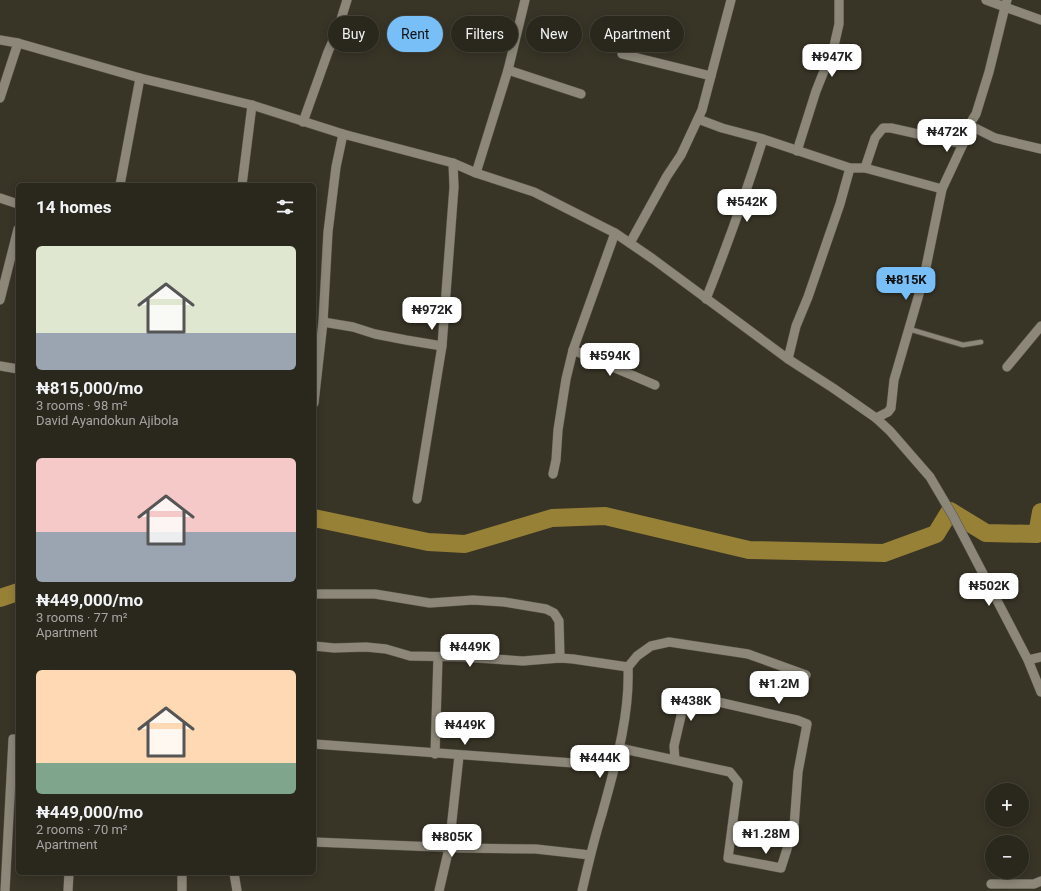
<!DOCTYPE html>
<meta charset="utf-8">
<style>
:root{--surface:#2a271c;--page:#322f25;--text:#f1f3f6;--muted:#a5a5a3;--line:#46443b;--accent:#78bff7}
body{margin:0;font-family:Roboto,sans-serif;background:var(--page);color:var(--text);height:100vh;display:flex;flex-direction:column;font-size:15px;white-space:nowrap}
*{box-sizing:border-box;margin:0}
p{font-size:13px;color:var(--muted)}
.icon{flex:none;width:22px;height:22px;fill:none;stroke:currentColor;stroke-width:2;stroke-linecap:round;stroke-linejoin:round}
.map{position:relative;flex:1;overflow:hidden}
.panel{position:absolute;left:16px;top:183px;width:300px;height:692px;display:flex;flex-direction:column;background:var(--surface);border-radius:6px;box-shadow:0 2px 10px #0003,0 0 0 1px var(--line)}
.panel>*{flex:none}
.hud{position:absolute;left:328px;top:16px;width:380px;height:36px;display:flex;gap:8px}
.tools{position:absolute;left:985px;top:783px;display:grid;gap:8px}
.tools a{display:grid;place-items:center;width:44px;height:44px;border-radius:50%;background:var(--surface);box-shadow:0 2px 10px #0003,0 0 0 1px var(--line);font-size:20px}
.price{position:absolute;translate:-50% -34px;padding:0 9px;border-radius:8px;background:#fff;color:#222;font-size:13px;line-height:26px;filter:drop-shadow(0 1px 2px #0008)}
.price::after{content:'';position:absolute;left:50%;top:24px;width:12px;height:9px;margin-left:-6px;background:inherit;clip-path:polygon(0 0,100% 0,50% 100%)}
.price.on{background:var(--accent);color:#111}
ul{padding:0;list-style:none}
li{display:grid;align-content:center;gap:8px;height:212px;padding:0 20px}
li span{display:grid;place-items:center;height:124px;border-radius:6px;color:#555}
li>.icon{margin-inline-start:auto}
span .icon{width:72px;height:72px;fill:#fffc;stroke-width:1}
li b{font-size:17px}
h2{display:flex;justify-content:space-between;align-items:center;height:48px;padding:0 20px;font-size:17px}
.pill{padding:0 14px;border-radius:18px;background:var(--surface);box-shadow:0 2px 10px #0003,0 0 0 1px var(--line);font-size:14px;line-height:36px}
.pill.on{background:var(--accent);color:#111}
.map>svg:first-child{display:block}
.lines{fill:none;stroke-linecap:round;stroke-linejoin:round}
.river{stroke:#978136;stroke-width:18}
.lane-casing{stroke:#555246;stroke-width:6}
.street-casing{stroke:#555246;stroke-width:10}
.lane{stroke:#8c8778;stroke-width:4.5}
.street{stroke:#8c8778;stroke-width:9}
</style>
<div class="map">
<svg width="1041" height="891" viewBox="0 0 1041 891">
<rect width="100%" height="100%" fill="#383426"/>
<g class="lines">
<g class="river">
<polyline points="314,518 428,542 465,544 552,518 605,516 749,550 884,553 936,534 950,511 986,533 1037,534 1041,512"/>
<polyline points="0,598 18,592"/>
</g>
<defs>
<polyline id="lane" points="909,329 963,345 981,342"/>
<g id="street">
<polyline points="986,0 1005,7 1007,0"/>
<polyline points="1041,20 1005,7 989,72 976,114 969,125 995,138 1041,149"/>
<polyline points="0,40 18,43 140,78 252,105 343,134 453,163 476,173 534,192 615,233 653,259 788,359 833,388 876,418 890,431 930,477 953,516 1028,660 1041,692"/>
<polyline points="622,54 711,76"/>
<polyline points="508,70 581,94"/>
<polyline points="0,98 18,43"/>
<polyline points="698,119 722,128 763,139 850,168 865,168 942,189"/>
<polyline points="303,122 328,52 338,29 347,0"/>
<polyline points="797,151 816,91 834,46 839,24 839,0"/>
<polyline points="865,168 875,138 883,128 891,128 963,144"/>
<polyline points="476,173 508,70 525,0"/>
<polyline points="120,185 140,78"/>
<polyline points="242,185 252,105"/>
<polyline points="0,198 18,204"/>
<polyline points="630,243 667,176 681,155 702,110 731,0"/>
<path d="M706,299C727,246 746,193 763,139"/>
<polyline points="0,300 18,229"/>
<polyline points="323,322 353,327 375,334 406,340 442,346"/>
<polyline points="573,350 655,385"/>
<polyline points="788,359 796,326 808,297 840,204 850,168"/>
<polyline points="0,366 18,369"/>
<polyline points="1007,367 1041,326"/>
<polyline points="314,403 323,322 328,232 336,167 343,134"/>
<polyline points="876,418 888,412 891,408 894,380 924,277 942,189 963,144 969,125"/>
<polyline points="553,474 556,460 558,430 566,379 573,350 615,233"/>
<polyline points="417,499 442,346 454,187 453,163"/>
<polyline points="314,594 375,594 430,603 473,600 504,602 546,609 554,613 559,621 560,658"/>
<polyline points="314,646 334,648 366,647 386,649 410,656 463,657 523,661 560,658 573,659 628,667"/>
<polyline points="1028,660 1041,657"/>
<polyline points="314,744 615,766"/>
<polyline points="619,748 730,772 738,782 728,858 781,868 794,827 798,772 807,724 797,720 683,694 681,716 674,746 675,760"/>
<polyline points="435,754 438,657"/>
<polyline points="314,842 461,848 536,849 590,855"/>
<polyline points="182,873 182,891"/>
<polyline points="234,873 237,891"/>
<polyline points="991,884 1034,884 1041,881"/>
<polyline points="5,891 13,739 18,739"/>
<polyline points="68,891 69,873"/>
<polyline points="439,891 449,848 459,756"/>
<path d="M582,891C588,865 594,839 602,814C615,766 630,717 628,667L637,656L651,646L669,642L748,654L806,675"/>
</g>
</defs>
<use href="#lane" class="lane-casing"/>
<use href="#street" class="street-casing"/>
<use href="#lane" class="lane"/>
<use href="#street" class="street"/>
</g>
</svg>
<div class="tools">
<a>+</a>
<a>−</a>
</div>
<b class="price" style="left:832px;top:78px">₦947K</b>
<b class="price" style="left:947px;top:153px">₦472K</b>
<b class="price" style="left:747px;top:223px">₦542K</b>
<b class="price on" style="left:906px;top:301px">₦815K</b>
<b class="price" style="left:432px;top:331px">₦972K</b>
<b class="price" style="left:610px;top:377px">₦594K</b>
<b class="price" style="left:989px;top:607px">₦502K</b>
<b class="price" style="left:470px;top:668px">₦449K</b>
<b class="price" style="left:779px;top:705px">₦1.2M</b>
<b class="price" style="left:691px;top:722px">₦438K</b>
<b class="price" style="left:465px;top:746px">₦449K</b>
<b class="price" style="left:600px;top:779px">₦444K</b>
<b class="price" style="left:766px;top:855px">₦1.28M</b>
<b class="price" style="left:452px;top:858px">₦805K</b>
<div class="hud">
<a class="pill">Buy</a>
<a class="pill on">Rent</a>
<a class="pill">Filters</a>
<a class="pill">New</a>
<a class="pill">Apartment</a>
</div>
<section class="panel">
<h2>14 homes<svg class="icon" aria-label="filters" viewBox="0 0 24 24"><path d="M4 7h16M4 17h16"/><circle cx="9" cy="7" r="2"/><circle cx="15" cy="17" r="2"/></svg></h2>
<ul>
<li><span style="background:linear-gradient(#dfe7d0 70%,#9aa5b1 0)"><svg class="icon" aria-label="home" viewBox="0 0 24 24"><path d="M3 11l9-7 9 7M6 9v11h12V9"/></svg></span><div><b>₦815,000/mo</b><p>3 rooms · 98 m²</p><p>David Ayandokun Ajibola</p></div></li>
<li><span style="background:linear-gradient(#f6c9c9 60%,#9aa5b1 0)"><svg class="icon" aria-label="home" viewBox="0 0 24 24"><path d="M3 11l9-7 9 7M6 9v11h12V9"/></svg></span><div><b>₦449,000/mo</b><p>3 rooms · 77 m²</p><p>Apartment</p></div></li>
<li><span style="background:linear-gradient(#ffd9b3 75%,#7fa58c 0)"><svg class="icon" aria-label="home" viewBox="0 0 24 24"><path d="M3 11l9-7 9 7M6 9v11h12V9"/></svg></span><div><b>₦449,000/mo</b><p>2 rooms · 70 m²</p><p>Apartment</p></div></li>
</ul>
</section>
</div>
